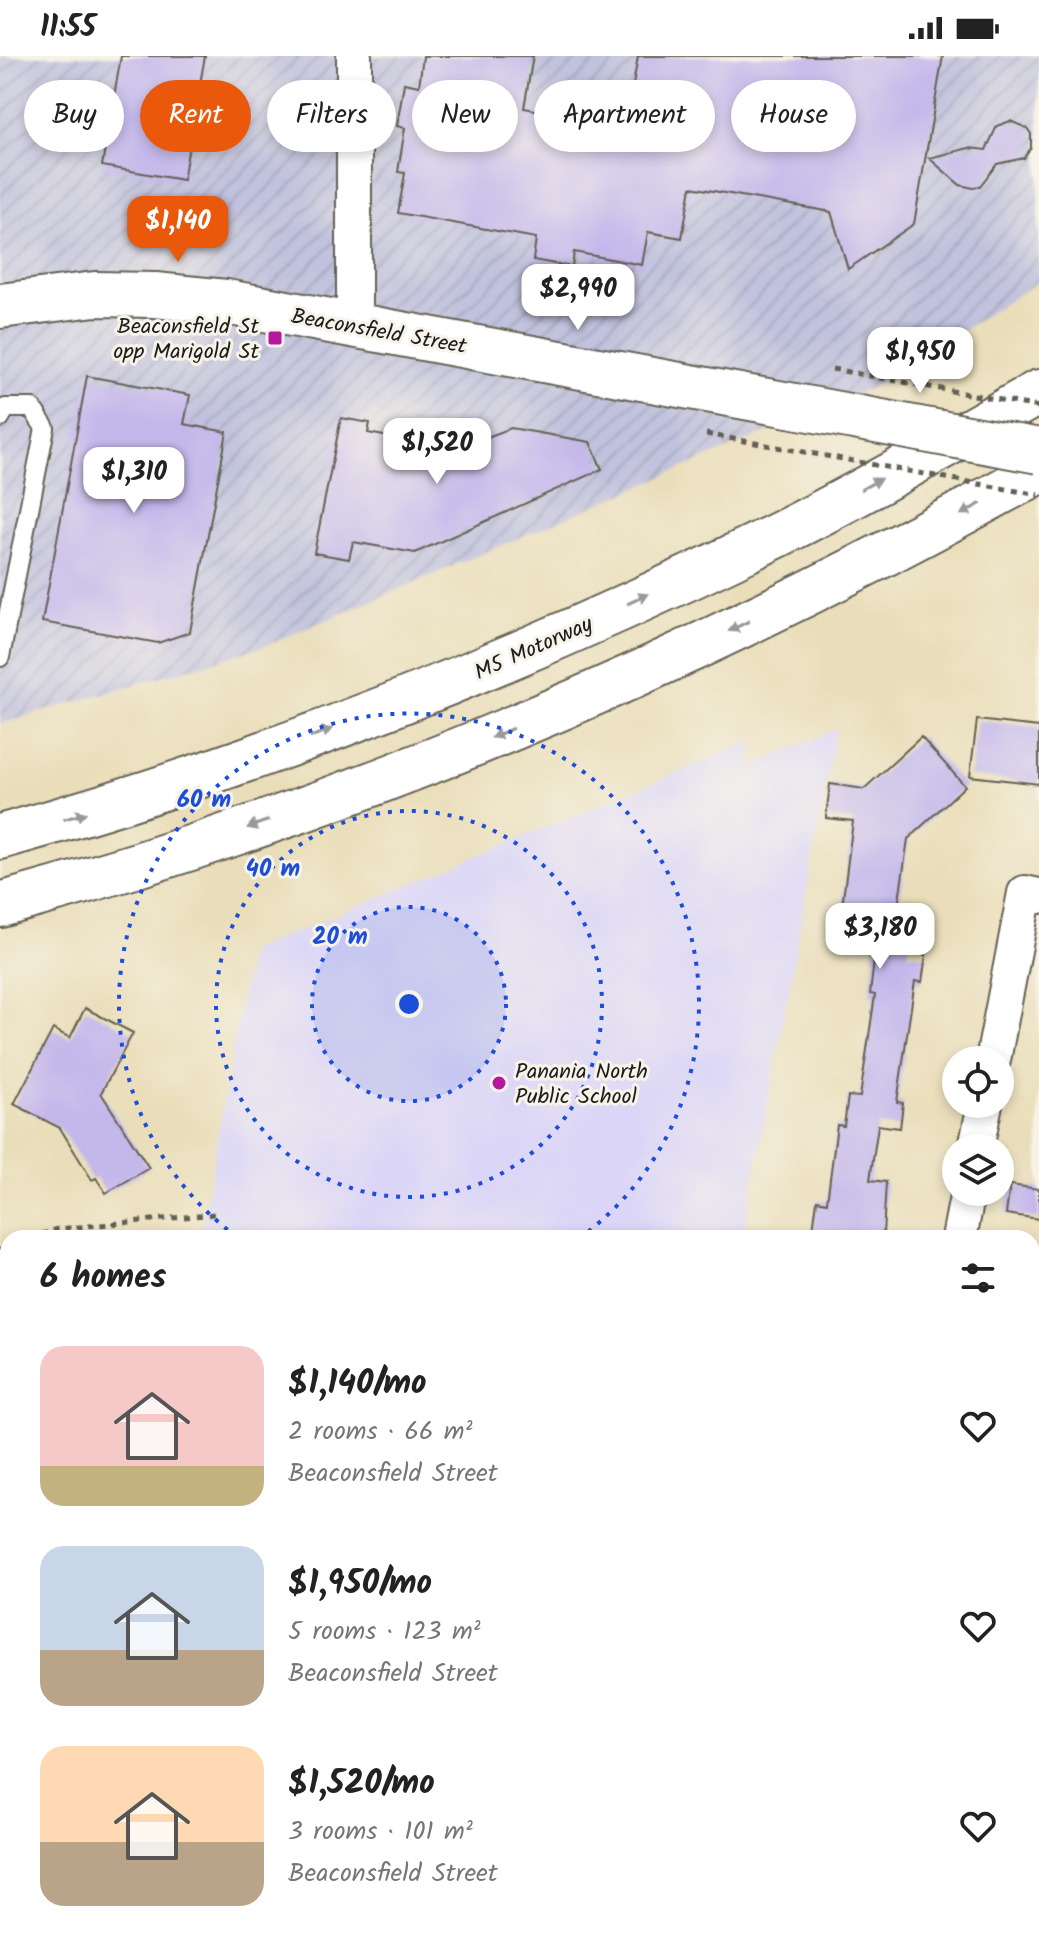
<!DOCTYPE html>
<meta charset="utf-8">
<style>
:root{--surface:#fff;--page:#f2f2f2;--text:#222;--muted:#767676;--accent:#ea580c}
body{margin:0;font-family:Kalam,sans-serif;background:var(--page);color:var(--text);height:100vh;display:flex;flex-direction:column;font-size:30px;white-space:nowrap}
*{box-sizing:border-box;margin:0}
p{font-size:26px;color:var(--muted)}
.icon{flex:none;width:44px;height:44px;fill:none;stroke:currentColor;stroke-width:2;stroke-linecap:round;stroke-linejoin:round}
.map{position:relative;flex:1;overflow:hidden}
.details{position:absolute;left:0px;top:1174px;width:1040px;height:714px;display:flex;flex-direction:column;background:var(--surface);border-radius:24px 24px 0 0;box-shadow:0 4px 12px #0003}
.details>*{flex:none}
.top-card{position:absolute;left:24px;top:24px;width:992px;height:72px;display:flex;gap:16px}
.tools{position:absolute;left:942px;top:990px;display:grid;gap:16px}
.tools a{display:grid;place-items:center;width:72px;height:72px;border-radius:50%;background:var(--surface);box-shadow:0 4px 12px #0003;font-size:40px}
.price{position:absolute;translate:-50% -68px;padding:0 18px;border-radius:16px;background:#fff;color:#222;font-size:26px;line-height:52px;filter:drop-shadow(0 2px 4px #0008)}
.price::after{content:'';position:absolute;left:50%;top:48px;width:24px;height:18px;margin-left:-12px;background:inherit;clip-path:polygon(0 0,100% 0,50% 100%)}
.price.active{background:var(--accent);color:#fff}
ul{padding:0;list-style:none}
li{display:flex;align-items:center;gap:24px;height:200px;padding:0 40px}
li span{display:grid;place-items:center;flex:none;width:224px;height:160px;border-radius:24px;color:#555}
li>.icon{margin-inline-start:auto}
span .icon{width:96px;height:96px;fill:#fffc;stroke-width:1}
li b{font-size:34px}
h2{display:flex;justify-content:space-between;align-items:center;height:96px;padding:0 40px;font-size:34px}
.tag{padding:0 28px;border-radius:36px;background:var(--surface);box-shadow:0 4px 12px #0003;font-size:28px;line-height:72px}
.tag.active{background:var(--accent);color:#fff}
.status{display:flex;justify-content:space-between;align-items:center;height:56px;padding:0 40px;background:var(--surface);direction:ltr}
.status svg{height:22px;fill:currentColor}
.map>svg:first-child{display:block}
.built{fill:#dbd6f7}
.industrial{fill:url(#industrial-furrows)}
.building{fill:#c4b8eb}
.lines{fill:none;stroke-linecap:round;stroke-linejoin:round}
.service-casing{stroke:#646053;stroke-width:22}
.minor-casing{stroke:#646053;stroke-width:38}
.tertiary-casing{stroke:#646053;stroke-width:46}
.secondary-casing{stroke:#646053;stroke-width:48}
.motorway-casing{stroke:#646053;stroke-width:48}
.path{stroke:#646053;stroke-width:5;stroke-dasharray:6 6;stroke-linecap:butt}
.service{stroke:#fff;stroke-width:18}
.minor{stroke:#fff;stroke-width:34}
.tertiary{stroke:#fff;stroke-width:42}
.secondary{stroke:#fff;stroke-width:44}
.motorway{stroke:#fff;stroke-width:44}
.secondary-bridge-casing{stroke:#646053;stroke-width:48;stroke-linecap:butt}
.path-bridge{stroke:#646053;stroke-width:5;stroke-dasharray:6 6;stroke-linecap:butt}
.secondary-bridge{stroke:#fff;stroke-width:44}
.oneway{fill:#999}
.ring{fill:none;stroke:#1d4ed8;stroke-width:4;stroke-dasharray:4 8}
.poi-dot{fill:#b5179e;stroke:#f7f3e8;stroke-width:3}
.labels{text-anchor:middle;stroke-width:6;stroke-linejoin:round;paint-order:stroke}
.poi-label{font-size:22px;fill:#1c1c1c;stroke:#f7f3e8;text-anchor:end}
.street-label{font-size:22px;fill:#1c1c1c;stroke:#f7f3e8}
.centre{fill:#1d4ed8;stroke:#f7f3e8;stroke-width:4}
.ring-label{font-size:24px;text-anchor:middle;font-weight:bold;fill:#1d4ed8;stroke:#f7f3e8;stroke-width:6;stroke-linejoin:round;paint-order:stroke}
</style>
<div class="status"><b>11:55</b><svg viewBox="0 0 49 12"><path d="M0 12V9h3v3zM5 12V6h3v6zM10 12V3h3v9zM15 12V0h3v12zM26 1h20v11H26zM47 4h2v5h-2z"/></svg></div>
<div class="map">
<svg width="1039" height="1887" viewBox="0 0 1039 1887">
<defs>
<pattern id="industrial-furrows" width="10" height="10" patternUnits="userSpaceOnUse" patternTransform="scale(2)"><rect width="10" height="10" fill="#c1c2dd"/><path d="M-1 1l2-2M0 10L10 0M9 11l2-2" fill="none" stroke="#a5a6bd"/></pattern>
</defs>
<rect width="100%" height="100%" fill="#f7f3e8"/>
<filter id="ink" filterUnits="userSpaceOnUse"><feTurbulence type="fractalNoise" baseFrequency=".0125" numOctaves="2"/><feDisplacementMap in="SourceGraphic" scale="16" xChannelSelector="R" yChannelSelector="G"/><feConvolveMatrix kernelMatrix="1 2 1 2 8 2 1 2 1" color-interpolation-filters="sRGB"/></filter>
<filter id="wash" filterUnits="userSpaceOnUse"><feTurbulence type="fractalNoise" baseFrequency=".006" numOctaves="4" result="noise"/><feDisplacementMap in="SourceGraphic" scale="32" xChannelSelector="R" yChannelSelector="G"/><feGaussianBlur stdDeviation="1.8" result="paint"/><feColorMatrix in="noise" values="0 0 0 0 0 0 0 0 0 0 0 0 0 0 0 0 0 1.4 0 .05"/><feComposite in="paint" operator="in"/></filter>
<g filter="url(#wash)">
<rect width="100%" height="100%" fill="#eadeba"/>
<g class="built">
<polygon points="836,673 743,1182 200,1182 250,895 753,685 749,712"/>
<polygon points="73,1880 616,1880 614,1887 72,1887"/>
</g>
<polygon class="industrial" points="0,0 1039,0 1039,225 873,331 265,590 0,668"/>
<g id="blocks">
<g class="building">
<polygon points="121,0 205,0 183,124 102,110"/>
<polygon points="423,0 533,0 524,52 626,70 638,0 943,0 914,168 848,213 831,156 691,131 682,182 648,176 642,209 574,196 572,211 533,204 536,182 398,157 405,117 398,116 405,72 397,70 404,27 419,30"/>
<polygon points="1010,65 1027,72 1031,78 1031,92 1024,102 997,108 980,130 973,132 960,129 929,102 969,92 986,94 997,70"/>
<polygon points="87,320 190,339 184,368 227,376 190,576 158,587 42,566"/>
<polygon points="341,362 370,367 368,377 432,389 431,391 480,398 482,383 511,372 590,386 602,413 415,497 353,486 349,503 314,497"/>
<polygon points="977,664 1039,671 1039,728 970,720"/>
<polygon points="921,681 965,730 908,783 896,865 912,867 908,897 926,899 922,926 915,925 897,1046 903,1047 900,1072 878,1069 870,1124 886,1126 883,1179 864,1177 863,1182 812,1182 817,1144 827,1146 837,1069 844,1070 848,1040 860,1041 875,939 870,938 878,872 840,867 853,765 826,762 830,728 864,733"/>
<polygon points="85,952 133,977 101,1037 149,1112 106,1137 96,1122 92,1124 60,1072 14,1048 53,973 70,982"/>
<polygon points="1010,1129 1039,1133 1039,1163 1006,1158"/>
</g>
</g>
</g>
<g filter="url(#ink)">
<use href="#blocks" fill-opacity="0" stroke="#646053" stroke-width="2"/>
<g class="lines">
<defs>
<polyline id="service" points="0,362 6,352 32,352 45,372 0,601"/>
<g id="minor">
<polyline points="354,0 354,268"/>
<polyline points="993,1004 1025,837 1039,840"/>
<polyline points="976,1092 985,1048"/>
<polyline points="959,1182 968,1136"/>
<polyline points="0,1252 8,1209"/>
<polyline points="1032,1840 1039,1841"/>
</g>
<g id="tertiary">
<polyline points="1032,1326 1039,1327"/>
<polyline points="842,1887 843,1880"/>
</g>
<polyline id="secondary" points="0,250 95,238 155,239 226,246 789,349"/>
<g id="motorway">
<path d="M0,781C269,707 528,601 778,479C867,435 953,384 1039,336"/>
<path d="M0,849C361,751 713,597 1039,415"/>
</g>
</defs>
<use href="#service" class="service-casing"/>
<use href="#minor" class="minor-casing"/>
<use href="#tertiary" class="tertiary-casing"/>
<use href="#secondary" class="secondary-casing"/>
<use href="#motorway" class="motorway-casing"/>
<polyline class="path" points="30,1182 58,1173 215,1158"/>
<use href="#service" class="service"/>
<use href="#minor" class="minor"/>
<use href="#tertiary" class="tertiary"/>
<use href="#secondary" class="secondary"/>
<use href="#motorway" class="motorway"/>
<defs>
<polyline id="secondary-bridge" points="789,349 1039,395"/>
</defs>
<use href="#secondary-bridge" class="secondary-bridge-casing"/>
<g class="path-bridge">
<polyline points="832,313 1039,351"/>
<polyline points="706,378 1039,439"/>
</g>
<use href="#secondary-bridge" class="secondary-bridge"/>
</g>
<defs><path id="oneway-solid" d="M-6-.8H1V-3.2L6.5 0L1 3.2V.8H-6Z" transform="scale(2)"/></defs>
<g class="oneway">
<use href="#oneway-solid" transform="translate(871 428) rotate(-29)"/>
<use href="#oneway-solid" transform="translate(971 453) rotate(151)"/>
<use href="#oneway-solid" transform="translate(638 543) rotate(-25)"/>
<use href="#oneway-solid" transform="translate(739 570) rotate(154)"/>
<use href="#oneway-solid" transform="translate(321 677) rotate(-21)"/>
<use href="#oneway-solid" transform="translate(502 677) rotate(156)"/>
<use href="#oneway-solid" transform="translate(75 760) rotate(-17)"/>
<use href="#oneway-solid" transform="translate(258 768) rotate(160)"/>
</g>
</g>
<circle cx="409" cy="948" r="97" fill="#1d4ed8" fill-opacity=".12"/>
<g class="ring">
<circle cx="409" cy="948" r="97"/>
<circle cx="409" cy="948" r="193"/>
<path d="M237 1181A290 290 0 1 1 581 1181"/>
</g>
<g class="poi-dot">
<rect x="267" y="274" width="16" height="16" rx="4"/>
<circle cx="499" cy="1027" r="8"/>
</g>
<g class="labels">
<g class="poi-label">
<text x="259" y="277">Beaconsfield St<tspan x="259" dy="25">opp Marigold St</tspan></text>
<text x="515" y="1022" text-anchor="start">Panania North<tspan x="515" dy="25">Public School</tspan></text>
</g>
<g class="street-label">
<text transform="translate(379 274) rotate(10)" y="8">Beaconsfield Street</text>
<text transform="translate(533 591) rotate(-24)" y="8">M5 Motorway</text>
</g>
</g>
<circle cx="409" cy="948" r="12" class="centre"/>
<g class="ring-label">
<text x="204" y="751">60 m</text>
<text x="273" y="820">40 m</text>
<text x="340" y="888">20 m</text>
</g>
</svg>
<div class="tools">
<a><svg class="icon" aria-label="locate" viewBox="0 0 24 24"><circle cx="12" cy="12" r="6"/><path d="M12 2v4M12 18v4M2 12h4M18 12h4"/></svg></a>
<a><svg class="icon" aria-label="layers" viewBox="0 0 24 24"><path d="M12 4l9 5-9 5-9-5zM3 14l9 5 9-5"/></svg></a>
</div>
<b class="price active" style="left:178px;top:208px">$1,140</b>
<b class="price" style="left:578px;top:276px">$2,990</b>
<b class="price" style="left:920px;top:339px">$1,950</b>
<b class="price" style="left:437px;top:430px">$1,520</b>
<b class="price" style="left:134px;top:459px">$1,310</b>
<b class="price" style="left:880px;top:915px">$3,180</b>
<div class="top-card">
<a class="tag">Buy</a>
<a class="tag active">Rent</a>
<a class="tag">Filters</a>
<a class="tag">New</a>
<a class="tag">Apartment</a>
<a class="tag">House</a>
</div>
<section class="details">
<h2>6 homes<svg class="icon" aria-label="filters" viewBox="0 0 24 24"><path d="M4 7h16M4 17h16"/><circle cx="9" cy="7" r="2"/><circle cx="15" cy="17" r="2"/></svg></h2>
<ul>
<li><span style="background:linear-gradient(#f6c9c9 75%,#c2b280 0)"><svg class="icon" aria-label="home" viewBox="0 0 24 24"><path d="M3 11l9-7 9 7M6 9v11h12V9"/></svg></span><div><b>$1,140/mo</b><p>2 rooms · 66 m²</p><p>Beaconsfield Street</p></div><svg class="icon" aria-label="heart" viewBox="0 0 24 24"><path d="M12 20l-8-8c-3-5 5-10 8-4 3-6 11-1 8 4z"/></svg></li>
<li><span style="background:linear-gradient(#c9d6e8 65%,#b9a48a 0)"><svg class="icon" aria-label="home" viewBox="0 0 24 24"><path d="M3 11l9-7 9 7M6 9v11h12V9"/></svg></span><div><b>$1,950/mo</b><p>5 rooms · 123 m²</p><p>Beaconsfield Street</p></div><svg class="icon" aria-label="heart" viewBox="0 0 24 24"><path d="M12 20l-8-8c-3-5 5-10 8-4 3-6 11-1 8 4z"/></svg></li>
<li><span style="background:linear-gradient(#ffd9b3 60%,#b9a48a 0)"><svg class="icon" aria-label="home" viewBox="0 0 24 24"><path d="M3 11l9-7 9 7M6 9v11h12V9"/></svg></span><div><b>$1,520/mo</b><p>3 rooms · 101 m²</p><p>Beaconsfield Street</p></div><svg class="icon" aria-label="heart" viewBox="0 0 24 24"><path d="M12 20l-8-8c-3-5 5-10 8-4 3-6 11-1 8 4z"/></svg></li>
</ul>
</section>
</div>
